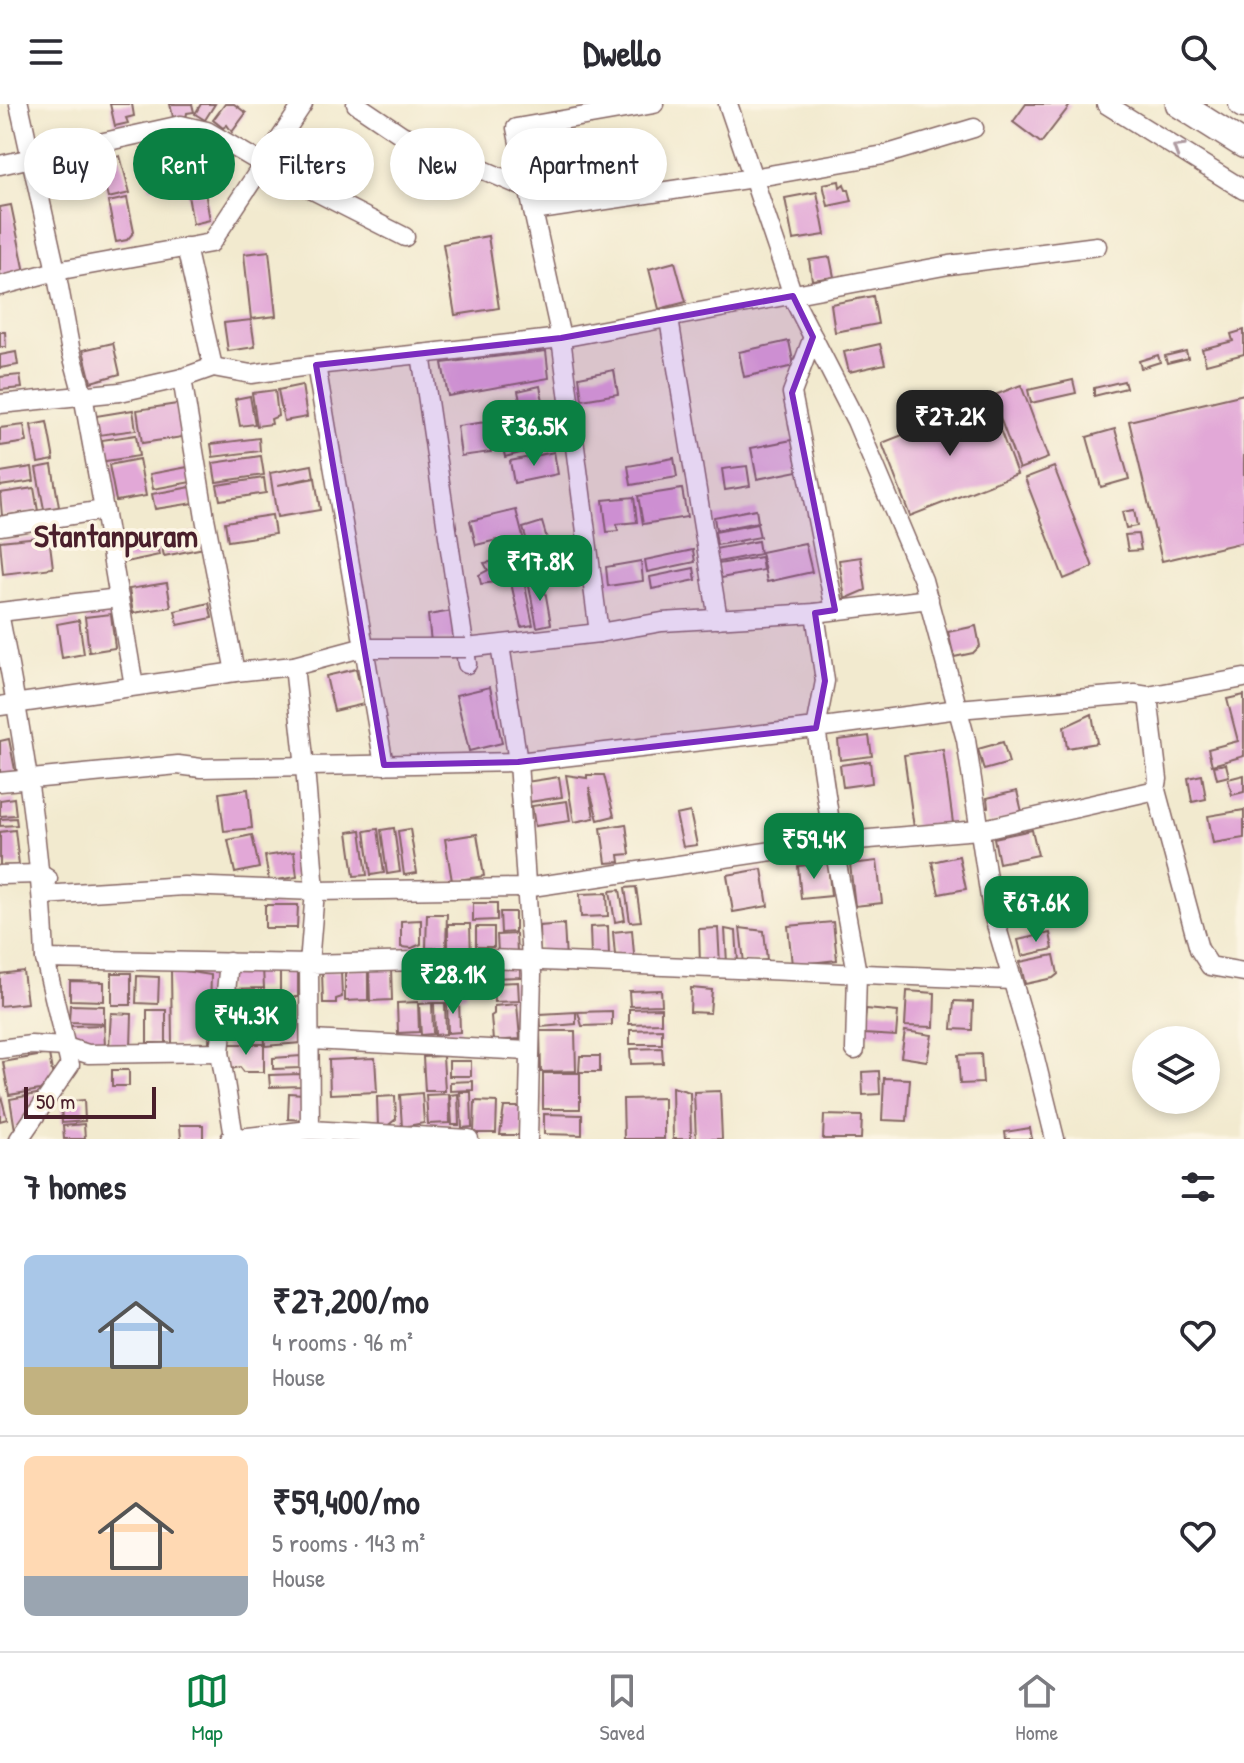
<!DOCTYPE html>
<meta charset="utf-8">
<style>
:root{--surface:#fff;--page:#f2f2f3;--text:#2b2b33;--muted:#7c7c81;--line:#e1e1e2;--accent:#0b8043}
body{margin:0;font-family:"Patrick Hand",sans-serif;background:var(--page);color:var(--text);height:100vh;display:flex;flex-direction:column;font-size:30px;white-space:nowrap}
*{box-sizing:border-box;margin:0}
p{font-size:26px;color:var(--muted)}
.icon{flex:none;width:44px;height:44px;fill:none;stroke:currentColor;stroke-width:2;stroke-linecap:round;stroke-linejoin:round}
.map{position:relative;height:1035px;overflow:hidden}
.sheet{display:flex;flex-direction:column;background:var(--surface);flex:1}
.sheet>*{flex:none}
.top-card{position:absolute;left:24px;top:24px;width:800px;height:72px;display:flex;gap:16px}
.tools{position:absolute;left:1132px;top:922px;display:grid;gap:16px}
.tools a{display:grid;place-items:center;width:88px;height:88px;border-radius:50%;background:var(--surface);box-shadow:0 4px 12px #0003;font-size:40px}
.scale{position:absolute;left:24px;bottom:20px;width:132px;box-sizing:border-box;padding-left:8px;border:4px solid #4a1f2b;border-top:0;font-size:22px;line-height:28px;white-space:nowrap;color:#4a1f2b;-webkit-text-stroke:6px #fcf5e5;paint-order:stroke}
.price{position:absolute;translate:-50% -68px;padding:0 18px;border-radius:16px;background:var(--accent);color:#fff;font-size:26px;line-height:52px;filter:drop-shadow(0 2px 4px #0008)}
.price::after{content:'';position:absolute;left:50%;top:48px;width:24px;height:18px;margin-left:-12px;background:inherit;clip-path:polygon(0 0,100% 0,50% 100%)}
.price.selected{background:#222;color:#fff}
ul{padding:0;list-style:none}
li{display:flex;align-items:center;gap:24px;height:200px;padding:0 24px}
li+li{border-top:2px solid var(--line)}
li span{display:grid;place-items:center;flex:none;width:224px;height:160px;border-radius:12px;color:#555}
li>.icon{margin-inline-start:auto}
span .icon{width:96px;height:96px;fill:#fffc;stroke-width:1}
li b{font-size:34px}
h2{display:flex;justify-content:space-between;align-items:center;height:96px;padding:0 24px;font-size:34px}
.chip{padding:0 28px;border-radius:36px;background:var(--surface);box-shadow:0 4px 12px #0003;font-size:28px;line-height:72px}
.chip.selected{background:var(--accent);color:#fff}
header{display:flex;justify-content:space-between;align-items:center;height:104px;padding:0 24px;background:var(--surface);font-size:36px;font-weight:700}
.tabs{display:flex;justify-content:space-around;align-items:center;height:112px;border-top:2px solid var(--line);background:var(--surface);font-size:22px;color:var(--muted)}
.tabs a{display:grid;justify-items:center;gap:4px}
.tabs .selected{color:var(--accent)}
.map>svg:first-child{display:block}
.building{fill:#e2a8d7}
.lines{fill:none;stroke-linecap:round;stroke-linejoin:round}
.minor-casing{stroke:#856664;stroke-width:21}
.highway-casing{stroke:#856664;stroke-width:29}
.minor{stroke:#fff;stroke-width:18}
.highway{stroke:#fff;stroke-width:26}
.minor-bridge-casing{stroke:#856664;stroke-width:21;stroke-linecap:butt}
.minor-bridge{stroke:#fff;stroke-width:18}
.oneway{stroke:#ae9aa0}
.marked{fill:#7b2cbf;fill-opacity:0.2;stroke:#7b2cbf;stroke-width:6;stroke-linejoin:round}
.labels{text-anchor:middle;stroke-width:7;stroke-linejoin:round;paint-order:stroke}
.neighbourhood-label{font-size:32px;font-weight:bold;fill:#4a1f2b;stroke:#fcf5e5}
</style>
<header><svg class="icon" aria-label="menu" viewBox="0 0 24 24"><path d="M4 6h16M4 12h16M4 18h16"/></svg>Dwello<svg class="icon" aria-label="search" viewBox="0 0 24 24"><circle cx="10" cy="10" r="6"/><path d="M15 15l6 6"/></svg></header>
<div class="map">
<svg width="1244" height="1035" viewBox="0 0 1244 1035">
<rect width="100%" height="100%" fill="#fcf5e5"/>
<filter id="ink" filterUnits="userSpaceOnUse"><feTurbulence type="fractalNoise" baseFrequency=".0125" numOctaves="2"/><feDisplacementMap in="SourceGraphic" scale="16" xChannelSelector="R" yChannelSelector="G"/><feConvolveMatrix kernelMatrix="1 2 1 2 8 2 1 2 1" color-interpolation-filters="sRGB"/></filter>
<filter id="wash" filterUnits="userSpaceOnUse"><feTurbulence type="fractalNoise" baseFrequency=".006" numOctaves="4" result="noise"/><feDisplacementMap in="SourceGraphic" scale="32" xChannelSelector="R" yChannelSelector="G"/><feGaussianBlur stdDeviation="1.8" result="paint"/><feColorMatrix in="noise" values="0 0 0 0 0 0 0 0 0 0 0 0 0 0 0 0 0 1.4 0 .05"/><feComposite in="paint" operator="in"/></filter>
<g filter="url(#wash)">
<rect width="100%" height="100%" fill="#f2eacf"/>
<g id="blocks">
<g class="building">
<polygon points="110,0 132,0 134,12 126,14 128,19 115,22"/>
<polygon points="170,0 192,0 194,8 187,9 186,14 174,17"/>
<polygon points="201,0 215,0 205,16 195,10"/>
<polygon points="225,0 234,0 246,9 232,28 227,21 223,24 213,16"/>
<polygon points="1026,0 1071,0 1041,39 1013,18"/>
<polygon points="161,40 169,80 150,84 141,44"/>
<polygon points="120,52 130,89 108,94 99,58"/>
<polygon points="203,77 210,116 193,120 186,80"/>
<polygon points="839,77 840,83 844,80 846,86 849,86 852,97 828,102 823,80"/>
<polygon points="817,88 825,131 793,136 785,94"/>
<polygon points="127,94 134,128 127,136 116,138 108,98"/>
<polygon points="11,101 27,178 0,184 0,103"/>
<polygon points="488,132 499,204 455,211 443,140"/>
<polygon points="269,147 276,212 251,215 244,150"/>
<polygon points="830,153 834,173 812,176 809,156"/>
<polygon points="675,158 686,198 659,205 649,165"/>
<polygon points="873,192 878,220 835,228 831,200"/>
<polygon points="251,216 255,243 228,247 224,219"/>
<polygon points="1244,226 1244,250 1206,260 1202,245 1233,237 1231,230"/>
<polygon points="0,228 5,228 6,243 0,243"/>
<polygon points="789,237 794,262 744,273 739,248"/>
<polygon points="113,239 120,270 91,278 83,246"/>
<polygon points="880,240 885,260 849,268 844,248"/>
<polygon points="546,247 549,274 448,292 442,259"/>
<polygon points="1186,247 1188,254 1167,259 1165,252"/>
<polygon points="16,248 18,261 0,264 0,251"/>
<polygon points="1158,251 1160,258 1141,264 1139,257"/>
<polygon points="614,266 618,290 582,296 579,273"/>
<polygon points="20,271 22,284 0,286 0,273"/>
<polygon points="1073,276 1076,289 1031,299 1028,286"/>
<polygon points="1124,277 1126,284 1094,292 1094,284"/>
<polygon points="302,281 307,313 284,317 278,286"/>
<polygon points="1021,281 1048,354 1019,365 992,292"/>
<polygon points="540,282 546,312 524,316 518,287"/>
<polygon points="275,286 278,312 271,315 272,320 257,322 252,289"/>
<polygon points="1244,290 1244,438 1162,457 1129,317"/>
<polygon points="250,292 255,320 240,322 235,295"/>
<polygon points="989,297 1017,370 910,412 882,339"/>
<polygon points="184,299 189,332 142,339 137,306"/>
<polygon points="133,306 136,326 99,331 96,312"/>
<polygon points="500,316 502,339 490,341 491,348 461,352 457,322"/>
<polygon points="47,318 54,356 38,359 31,321"/>
<polygon points="24,321 27,338 0,342 0,324"/>
<polygon points="1115,325 1129,375 1101,383 1087,333"/>
<polygon points="550,326 554,340 505,353 502,339"/>
<polygon points="136,331 139,352 99,358 97,343 103,343 102,336"/>
<polygon points="259,334 260,347 213,353 211,340"/>
<polygon points="792,336 798,367 757,375 751,344"/>
<polygon points="554,348 558,370 514,379 510,357"/>
<polygon points="261,352 264,371 216,378 213,359"/>
<polygon points="674,354 677,373 631,381 628,362"/>
<polygon points="139,355 146,392 116,397 109,361"/>
<polygon points="52,361 59,403 44,405 36,364"/>
<polygon points="312,361 314,373 278,381 315,374 320,406 277,413 270,369"/>
<polygon points="747,362 750,382 725,386 722,365"/>
<polygon points="32,363 34,377 0,382 0,368"/>
<polygon points="188,363 191,378 153,385 150,370"/>
<polygon points="1054,363 1093,463 1064,475 1025,374"/>
<polygon points="264,374 266,389 220,396 217,381"/>
<polygon points="191,383 194,399 155,405 152,390"/>
<polygon points="34,384 38,407 2,412 0,389"/>
<polygon points="682,385 687,413 643,420 638,392"/>
<polygon points="634,393 637,418 617,420 618,427 607,428 603,396"/>
<polygon points="756,405 758,418 716,426 714,413"/>
<polygon points="516,406 524,437 499,443 497,436 476,441 470,417"/>
<polygon points="1134,406 1137,422 1126,424 1122,408"/>
<polygon points="272,411 275,430 228,437 225,418"/>
<polygon points="542,418 547,435 528,440 523,424"/>
<polygon points="757,420 760,433 717,441 715,428"/>
<polygon points="201,427 204,444 164,452 160,435"/>
<polygon points="1138,430 1141,446 1128,447 1125,431"/>
<polygon points="49,432 53,464 3,470 0,437"/>
<polygon points="156,436 159,451 126,458 123,444"/>
<polygon points="758,437 760,450 718,458 715,445"/>
<polygon points="805,439 812,468 767,478 761,448"/>
<polygon points="567,445 571,465 527,474 523,454"/>
<polygon points="693,446 695,458 647,468 645,456"/>
<polygon points="761,453 763,466 721,474 718,460"/>
<polygon points="861,453 866,486 845,495 839,456"/>
<polygon points="517,454 519,475 481,480 479,471 488,466 484,459"/>
<polygon points="641,457 643,477 608,482 606,463"/>
<polygon points="694,464 696,476 652,485 650,473"/>
<polygon points="543,475 551,520 537,523 528,477"/>
<polygon points="524,477 533,521 521,523 511,479"/>
<polygon points="167,479 171,503 133,509 129,485"/>
<polygon points="209,499 212,514 178,521 175,507"/>
<polygon points="459,506 464,533 431,538 428,511"/>
<polygon points="111,510 115,544 89,548 85,513"/>
<polygon points="79,516 84,550 62,554 57,520"/>
<polygon points="976,522 980,542 973,549 954,553 948,528"/>
<polygon points="356,565 364,600 334,607 326,572"/>
<polygon points="490,583 502,639 469,647 456,591"/>
<polygon points="1244,591 1244,652 1212,661 1208,645 1238,637 1227,595"/>
<polygon points="1092,610 1097,639 1067,644 1064,623"/>
<polygon points="869,632 872,652 840,656 838,636"/>
<polygon points="9,635 16,671 0,673 0,637"/>
<polygon points="1003,638 1009,659 984,666 978,645"/>
<polygon points="943,645 953,719 914,724 904,651"/>
<polygon points="870,657 872,679 843,683 840,661"/>
<polygon points="1226,660 1229,672 1217,675 1214,662"/>
<polygon points="566,671 587,674 587,671 604,671 614,712 598,716 589,683 594,714 574,718"/>
<polygon points="1202,671 1206,695 1192,698 1188,674"/>
<polygon points="1244,671 1244,688 1232,691 1228,675"/>
<polygon points="559,673 562,693 529,698 526,678"/>
<polygon points="248,685 252,724 224,727 219,689"/>
<polygon points="1017,687 1023,712 988,720 984,704 988,703 987,694"/>
<polygon points="14,694 16,711 0,712 0,696"/>
<polygon points="567,697 570,717 535,722 532,702"/>
<polygon points="1244,706 1244,734 1213,739 1208,712"/>
<polygon points="690,708 697,741 683,743 676,711"/>
<polygon points="16,714 17,721 0,722 0,715"/>
<polygon points="626,720 630,750 619,751 620,758 606,759 601,724"/>
<polygon points="394,724 400,768 387,770 381,726"/>
<polygon points="378,725 384,769 371,771 365,727"/>
<polygon points="410,725 417,769 404,771 398,727"/>
<polygon points="15,726 19,761 0,762 0,728"/>
<polygon points="361,726 367,771 354,772 348,728"/>
<polygon points="1032,726 1038,751 999,759 994,734"/>
<polygon points="477,730 484,772 452,777 445,735"/>
<polygon points="252,731 259,764 235,769 228,736"/>
<polygon points="294,748 297,773 269,777 265,752"/>
<polygon points="959,752 966,785 939,790 932,758"/>
<polygon points="877,757 882,799 855,802 850,760"/>
<polygon points="828,759 831,792 801,795 798,762"/>
<polygon points="762,765 768,802 733,808 727,771"/>
<polygon points="1037,779 1043,798 1035,804 1010,810 1004,788"/>
<polygon points="636,783 641,817 630,818 625,784"/>
<polygon points="620,786 625,816 615,818 610,787"/>
<polygon points="607,789 608,812 581,813 580,790"/>
<polygon points="473,799 497,799 497,816 473,817"/>
<polygon points="265,801 298,801 297,824 265,824"/>
<polygon points="500,808 515,808 515,828 501,829"/>
<polygon points="427,810 447,810 446,844 426,844"/>
<polygon points="421,816 421,840 412,844 401,843 401,817"/>
<polygon points="833,818 837,856 792,861 788,822"/>
<polygon points="448,820 470,820 471,856 448,857"/>
<polygon points="564,820 566,856 540,857 539,822"/>
<polygon points="608,822 609,852 591,853 590,823"/>
<rect x="476" y="823" width="18" height="20"/>
<polygon points="718,824 720,860 700,861 699,825"/>
<polygon points="740,824 764,827 767,856 744,859"/>
<polygon points="725,825 736,827 738,858 727,859"/>
<polygon points="632,826 635,862 616,863 613,828"/>
<polygon points="1050,829 1053,845 1022,852 1018,836"/>
<polygon points="516,830 517,848 498,849 497,831"/>
<polygon points="1054,851 1058,870 1053,874 1025,880 1020,858"/>
<polygon points="520,861 520,873 491,874 491,863"/>
<polygon points="439,863 441,892 422,893 421,864"/>
<polygon points="443,863 465,863 466,892 443,893"/>
<polygon points="263,864 264,884 227,885 227,865"/>
<polygon points="368,864 368,896 345,897 345,865"/>
<polygon points="391,864 392,896 370,897 369,865"/>
<polygon points="171,865 211,871 209,940 172,941"/>
<polygon points="23,867 27,899 0,902 0,870"/>
<polygon points="322,867 341,867 342,893 336,895 336,899 323,899"/>
<polygon points="280,868 298,869 298,893 280,893"/>
<rect x="112" y="869" width="19" height="32"/>
<polygon points="137,872 159,873 158,900 136,899"/>
<polygon points="70,877 104,878 104,897 70,896"/>
<polygon points="518,878 519,897 494,898 493,879"/>
<polygon points="691,884 712,886 710,909 690,908"/>
<polygon points="661,886 662,901 630,902 629,887"/>
<polygon points="907,887 935,889 934,923 905,922"/>
<rect x="230" y="890" width="34" height="23"/>
<polygon points="447,896 459,896 460,928 448,929"/>
<polygon points="954,897 973,898 972,926 952,925"/>
<polygon points="418,898 419,928 398,929 397,899"/>
<polygon points="432,899 433,930 421,931 419,900"/>
<polygon points="434,899 445,899 446,930 435,931"/>
<polygon points="517,900 520,935 493,937 491,912 494,910 494,902"/>
<polygon points="70,901 104,902 104,919 69,918"/>
<polygon points="661,904 661,919 629,920 629,905"/>
<polygon points="866,905 898,908 896,932 864,930"/>
<rect x="147" y="906" width="19" height="33"/>
<polygon points="612,907 612,921 582,922 578,908"/>
<polygon points="576,908 576,920 541,923 540,910"/>
<polygon points="111,909 132,910 131,944 109,943"/>
<polygon points="299,917 301,939 265,942 264,920"/>
<polygon points="104,921 105,943 70,944 70,922"/>
<polygon points="662,925 662,940 630,940 630,926"/>
<polygon points="540,927 575,927 576,967 541,968"/>
<polygon points="905,927 932,931 927,957 901,953"/>
<polygon points="226,940 264,940 264,968 244,968 240,963 226,966"/>
<polygon points="662,944 663,959 631,960 630,945"/>
<polygon points="49,950 53,974 40,986 9,991 3,958"/>
<polygon points="981,950 983,979 960,980 958,951"/>
<polygon points="301,952 301,964 273,965 273,954"/>
<polygon points="443,952 445,987 425,987 423,953"/>
<polygon points="580,952 600,952 600,968 579,968"/>
<polygon points="375,954 377,988 330,990 329,956"/>
<rect x="449" y="957" width="22" height="15"/>
<rect x="112" y="966" width="17" height="16"/>
<polygon points="879,967 880,990 863,991 862,968"/>
<rect x="543" y="969" width="37" height="36"/>
<polygon points="301,970 302,982 270,983 269,971"/>
<polygon points="884,974 910,975 907,1017 882,1016"/>
<polygon points="473,977 473,986 450,987 450,978"/>
<polygon points="672,983 690,988 691,1035 673,1035"/>
<polygon points="720,987 722,1035 696,1035 694,988"/>
<polygon points="0,988 7,1015 0,1017"/>
<polygon points="460,988 471,988 472,1023 462,1024"/>
<polygon points="42,989 15,1026 10,995"/>
<polygon points="289,989 303,990 302,1016 288,1015"/>
<polygon points="422,989 424,1019 402,1023 400,991"/>
<polygon points="449,990 450,1019 428,1020 426,991"/>
<polygon points="458,990 459,1021 452,1021 450,991"/>
<polygon points="395,992 396,1015 386,1023 378,1023 377,993"/>
<polygon points="664,994 664,1035 624,1035 623,995"/>
<polygon points="84,996 85,1017 62,1019 61,998"/>
<polygon points="475,997 497,998 496,1029 474,1029"/>
<polygon points="504,1003 523,1003 522,1031 500,1031"/>
<polygon points="544,1010 582,1011 582,1031 544,1030"/>
<polygon points="824,1011 862,1012 861,1035 823,1035"/>
<polygon points="84,1020 85,1035 64,1035 63,1022"/>
<polygon points="180,1021 203,1021 203,1035 181,1035"/>
<polygon points="1030,1024 1032,1035 1006,1035 1005,1028"/>
</g>
</g>
</g>
<g filter="url(#ink)">
<use href="#blocks" fill-opacity="0" stroke="#856664" stroke-width="2"/>
<g class="lines">
<defs>
<g id="minor">
<polyline points="19,0 56,167 70,243 83,291 104,406"/>
<polyline points="356,0 402,31 528,85"/>
<polyline points="728,0 796,200 856,317 923,476 966,636 992,807 1033,946 1055,1035"/>
<polyline points="1106,0 1244,86"/>
<polyline points="0,61 181,21 207,27 273,66 405,133"/>
<polyline points="533,107 516,24 654,0"/>
<polyline points="186,143 213,263"/>
<polyline points="0,182 56,167 211,139 303,0"/>
<polyline points="669,215 718,515"/>
<polyline points="813,233 792,289 835,506"/>
<polyline points="182,274 205,414 235,568"/>
<polyline points="0,300 120,288 182,274 213,263 251,270 316,261"/>
<polyline points="0,422 104,406 134,582"/>
<polyline points="0,508 119,494"/>
<path d="M0,514C22,627 41,741 45,855"/>
<polyline points="599,529 561,234 533,107 753,74 884,51 974,24"/>
<polyline points="500,541 518,658 532,870 528,1035"/>
<polyline points="466,544 599,529 662,518 815,509 929,495"/>
<polyline points="467,560 421,250 561,234 949,161 1097,142"/>
<polyline points="1148,592 1158,675 1156,686 1199,845 1210,862 1244,868"/>
<polyline points="0,602 235,568 294,562 361,544 450,544"/>
<polyline points="384,661 316,261 421,250"/>
<polyline points="0,678 178,661 201,664 518,658 816,624 825,577 815,509"/>
<polyline points="0,771 40,770 48,775"/>
<polyline points="43,791 184,782 315,787 525,784 833,738 816,624 958,605 1135,590 1148,592 1244,574"/>
<polyline points="229,858 220,948 234,1033"/>
<polyline points="311,936 529,947"/>
<polyline points="0,945 31,941 66,943 88,950 220,948"/>
<polyline points="855,946 857,869 833,738 979,726 1156,686"/>
<polyline points="310,1026 309,860 490,855 1012,876"/>
<polyline points="19,1035 70,961 45,855 309,860 315,787 305,663 294,562"/>
<polyline points="230,1035 310,1026 469,1035"/>
</g>
<g id="highway">
<polyline points="1179,0 1244,41"/>
<polyline points="1242,0 1244,1"/>
</g>
</defs>
<use href="#minor" class="minor-casing"/>
<use href="#highway" class="highway-casing"/>
<use href="#minor" class="minor"/>
<use href="#highway" class="highway"/>
<defs>
<polyline id="minor-bridge" points="450,544 466,544"/>
</defs>
<use href="#minor-bridge" class="minor-bridge-casing"/>
<use href="#minor-bridge" class="minor-bridge"/>
</g>
<defs><path id="oneway-chevron" d="M-2-3.5L2.5 0L-2 3.5" fill="none" stroke-width="1.6" stroke-linecap="round" stroke-linejoin="round" transform="scale(2)"/></defs>
<use class="oneway" href="#oneway-chevron" transform="translate(1178 45) rotate(-148)"/>
</g>
<path class="marked" d="M793,192L813,233L792,289L835,506L815,509L825,577L816,624L518,658L384,661L316,261L561,234Z"/>
<g class="labels">
<g class="neighbourhood-label">
<text x="116" y="443">Stantanpuram</text>
</g>
</g>
</svg>
<div class="tools">
<a><svg class="icon" aria-label="layers" viewBox="0 0 24 24"><path d="M12 4l9 5-9 5-9-5zM3 14l9 5 9-5"/></svg></a>
</div>
<div class="scale">50 m</div>
<b class="price selected" style="left:950px;top:354px">₹27.2K</b>
<b class="price" style="left:534px;top:364px">₹36.5K</b>
<b class="price" style="left:540px;top:499px">₹17.8K</b>
<b class="price" style="left:814px;top:777px">₹59.4K</b>
<b class="price" style="left:1036px;top:840px">₹67.6K</b>
<b class="price" style="left:453px;top:912px">₹28.1K</b>
<b class="price" style="left:246px;top:953px">₹44.3K</b>
<div class="top-card">
<a class="chip">Buy</a>
<a class="chip selected">Rent</a>
<a class="chip">Filters</a>
<a class="chip">New</a>
<a class="chip">Apartment</a>
</div>
</div>
<section class="sheet">
<h2>7 homes<svg class="icon" aria-label="filters" viewBox="0 0 24 24"><path d="M4 7h16M4 17h16"/><circle cx="9" cy="7" r="2"/><circle cx="15" cy="17" r="2"/></svg></h2>
<ul>
<li><span style="background:linear-gradient(#a9c7e8 70%,#c2b280 0)"><svg class="icon" aria-label="home" viewBox="0 0 24 24"><path d="M3 11l9-7 9 7M6 9v11h12V9"/></svg></span><div><b>₹27,200/mo</b><p>4 rooms · 96 m²</p><p>House</p></div><svg class="icon" aria-label="heart" viewBox="0 0 24 24"><path d="M12 20l-8-8c-3-5 5-10 8-4 3-6 11-1 8 4z"/></svg></li>
<li><span style="background:linear-gradient(#ffd9b3 75%,#9aa5b1 0)"><svg class="icon" aria-label="home" viewBox="0 0 24 24"><path d="M3 11l9-7 9 7M6 9v11h12V9"/></svg></span><div><b>₹59,400/mo</b><p>5 rooms · 143 m²</p><p>House</p></div><svg class="icon" aria-label="heart" viewBox="0 0 24 24"><path d="M12 20l-8-8c-3-5 5-10 8-4 3-6 11-1 8 4z"/></svg></li>
</ul>
</section>
<nav class="tabs">
<a class="selected"><svg class="icon" aria-label="map" viewBox="0 0 24 24"><path d="M3 6l6-2 6 2 6-2v14l-6 2-6-2-6 2zM9 4v14M15 6v14"/></svg>Map</a>
<a><svg class="icon" aria-label="saved" viewBox="0 0 24 24"><path d="M7 4h10v16l-5-4-5 4z"/></svg>Saved</a>
<a><svg class="icon" aria-label="home" viewBox="0 0 24 24"><path d="M3 11l9-7 9 7M6 9v11h12V9"/></svg>Home</a>
</nav>
